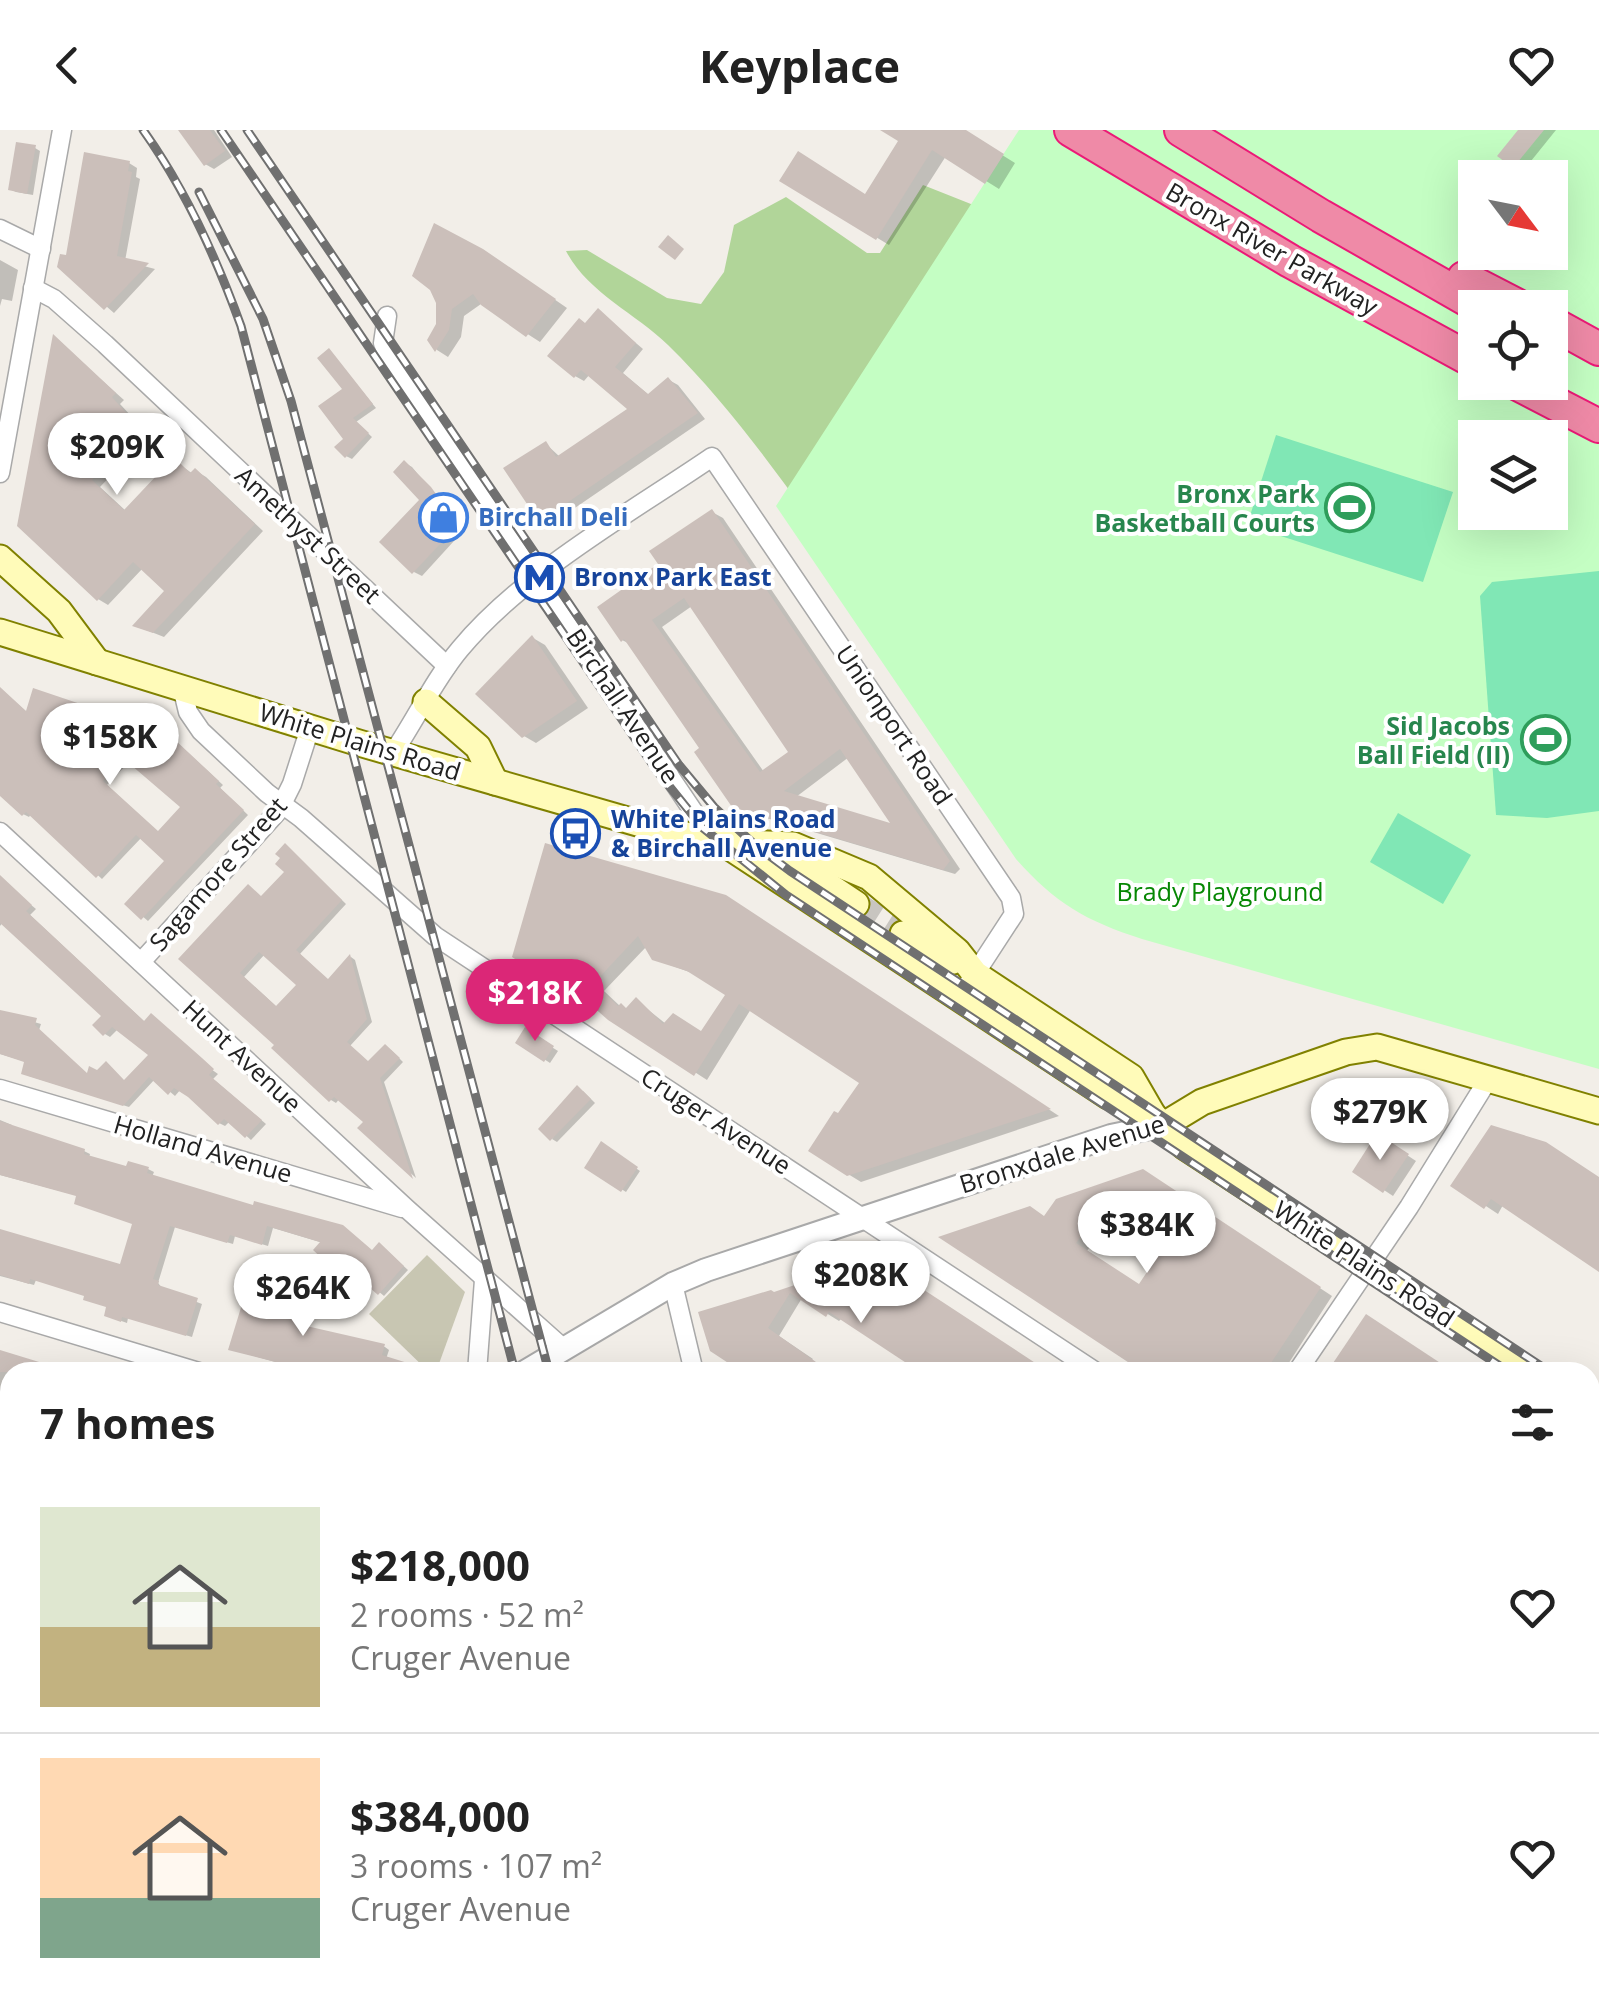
<!DOCTYPE html>
<meta charset="utf-8">
<style>
:root{--surface:#fff;--page:#f2f2f2;--text:#222;--muted:#767676;--line:#e0e0e0;--accent:#db2777}
body{margin:0;font-family:"Open Sans",sans-serif;background:var(--page);color:var(--text);height:100vh;display:flex;flex-direction:column;font-size:38px;white-space:nowrap}
*{box-sizing:border-box;margin:0}
p{font-size:32px;color:var(--muted)}
.icon{flex:none;width:55px;height:55px;fill:none;stroke:currentColor;stroke-width:2;stroke-linecap:round;stroke-linejoin:round}
.map{position:relative;flex:1;overflow:hidden}
.side{position:absolute;left:0px;top:1232px;width:1600px;height:642px;display:flex;flex-direction:column;background:var(--surface);border-radius:30px 30px 0 0;box-shadow:0 10px 40px #0002}
.side>*{flex:none}
.needle{width:65px;rotate:122deg}
.fabs{position:absolute;left:1458px;top:30px;display:grid;gap:20px}
.fabs a{display:grid;place-items:center;width:110px;height:110px;border-radius:0px;background:var(--surface);box-shadow:0 10px 40px #0002;font-size:50px}
.price{position:absolute;translate:-50% -85px;padding:0 22px;border-radius:35px;background:#fff;color:#222;font-size:32px;line-height:65px;filter:drop-shadow(0 2px 5px #0008)}
.price::after{content:'';position:absolute;left:50%;top:60px;width:30px;height:22px;margin-left:-15px;background:inherit;clip-path:polygon(0 0,100% 0,50% 100%)}
.price.active{background:var(--accent);color:#fff}
ul{padding:0;list-style:none}
li{display:flex;align-items:center;gap:30px;height:250px;padding:0 40px}
li+li{border-top:2px solid var(--line)}
li span{display:grid;place-items:center;flex:none;width:280px;height:200px;border-radius:0px;color:#555}
li>.icon{margin-inline-start:auto}
span .icon{width:120px;height:120px;fill:#fffc;stroke-width:1}
li b{font-size:42px}
h2{display:flex;justify-content:space-between;align-items:center;height:120px;padding:0 40px;font-size:42px}
header{display:flex;justify-content:space-between;align-items:center;height:130px;padding:0 40px;background:var(--surface);font-size:45px;font-weight:700}
.map>svg:first-child{display:block}
.construction{fill:#c8c6b2}
.forest{fill:#b1d599}
.park{fill:#c4fec3;fill-rule:evenodd}
.pitch{fill:#80e7b5}
.shadow{fill:#0003;fill-rule:evenodd}
.building{fill:#cbbfba;fill-rule:evenodd}
.lines{fill:none;stroke-linecap:round;stroke-linejoin:round}
.secondary-tunnel{stroke:#c8c5c0;stroke-width:25;stroke-dasharray:25 12;stroke-linecap:butt}
.minor-casing{stroke:#a9a9a9;stroke-width:21}
.tertiary-casing{stroke:#a9a9a9;stroke-width:26}
.secondary-casing{stroke:#808100;stroke-width:29}
.motorway-casing{stroke:#eb1a77;stroke-width:36}
.minor{stroke:#fff;stroke-width:18}
.tertiary{stroke:#fff;stroke-width:22}
.secondary{stroke:#fffbb9;stroke-width:25}
.motorway{stroke:#ef8aa7;stroke-width:32}
.rail-casing{stroke:#707070;stroke-width:9}
.rail{stroke:#fff;stroke-width:5;stroke-dasharray:15;stroke-linecap:butt}
.labels{text-anchor:middle;stroke-width:8;stroke-linejoin:round;paint-order:stroke}
.street-label{font-size:25px;fill:#222;stroke:#fff}
.leisure-label{font-size:25px;font-weight:bold;fill:#27864d;stroke:#fff;text-anchor:end}
.shop-label{font-size:25px;font-weight:bold;fill:#366cbe;stroke:#fff;text-anchor:start}
.transit-label{font-size:25px;font-weight:bold;fill:#164399;stroke:#fff;text-anchor:start}
.park-label{font-size:25px;fill:#068703;stroke:#fff}
</style>
<header><svg class="icon" aria-label="back" viewBox="0 0 24 24"><path d="M15 5l-7 7 7 7"/></svg>Keyplace<svg class="icon" aria-label="heart" viewBox="0 0 24 24"><path d="M12 20l-8-8c-3-5 5-10 8-4 3-6 11-1 8 4z"/></svg></header>
<div class="map">
<svg width="1599" height="1874" viewBox="0 0 1599 1874">
<rect width="100%" height="100%" fill="#f2eee8"/>
<polygon class="construction" points="427,1125 465,1162 436,1242 429,1242 369,1184"/>
<path class="forest" d="M923,55L981,78L806,383C763,324 720,266 668,215C635,183 587,162 566,121L587,120L667,168L701,174L724,142L734,95L786,67L867,123H880Z"/>
<path class="park" d="M1019,0H1599V939L1142,809C1086,791 1055,773 1016,729L776,376ZM1475,48H1550V122H1475ZM1475,178H1550V252H1475ZM1475,308H1550V382H1475Z"/>
<g class="pitch">
<polygon points="1276,305 1453,362 1423,452 1247,395"/>
<polygon points="1599,441 1599,681 1547,688 1496,685 1480,466 1492,452"/>
<polygon points="1398,683 1471,725 1443,774 1370,732"/>
</g>
<g class="shadow">
<polygon points="181,0 214,0 232,27 214,39 205,34"/>
<polygon points="885,0 962,0 1015,33 999,59 946,26 889,115 782,50 866,67 902,11"/>
<polygon points="1521,0 1556,0 1523,41 1514,36"/>
<polygon points="35,18 40,21 33,65 16,62 10,59"/>
<polygon points="129,33 137,38 136,47 140,49 125,131 155,139 114,183 60,136"/>
<polygon points="496,129 567,178 540,212 481,174 464,186 461,207 448,227 437,220 429,210 438,195 439,178 432,159"/>
<polygon points="0,130 18,140 12,171 2,169 0,176"/>
<polygon points="598,181 643,219 623,243 650,266 669,250 678,255 705,289 550,395 541,390 546,314 560,327 631,279 590,244 584,251 575,246 587,195"/>
<polygon points="54,208 124,270 120,274 133,288 145,294 150,304 100,357 126,381 175,331 193,344 196,341 206,347 263,401 164,507 136,496 168,461 143,438 108,475 98,469"/>
<polygon points="329,221 376,278 356,292 372,307 352,329 346,326 346,259"/>
<polygon points="405,333 412,337 464,400 422,446 414,442 422,370"/>
<path d="M712,382L723,388L960,739L955,744L746,682L734,675L703,619L632,515L622,510L661,435ZM692,476L791,622L764,642L662,497ZM849,627L896,697L796,667Z"/>
<polygon points="533,508 545,515 588,578 536,613 524,606"/>
<path d="M0,559L28,583L149,607L163,600L223,655L220,658L248,685L148,791L128,774L168,731L142,707L102,749L31,684L29,687L23,684L0,662ZM130,631L183,677L159,704L107,655Z"/>
<path d="M290,719L346,774L300,824L329,851L351,827L355,830L372,892L350,916L370,934L391,920L403,932L384,952L416,1048L361,998L366,992L340,968L336,973L331,970L277,915L182,829L262,768L288,742ZM265,824L299,855L278,878L244,847Z"/>
<polygon points="0,749 36,779 30,785 146,893 218,944 213,949 266,994 251,1010 230,991 225,996 219,993 181,959 175,966 155,949 129,977 29,946 27,932 0,924 0,882 41,894 39,900 89,946 126,952 151,925 118,899 110,907 105,904 104,886 3,792 0,796"/>
<path d="M739,775L1059,986L861,1052L848,1044L839,986L862,952L751,879L707,950L515,826ZM647,816L654,829L700,846L728,864L702,904L666,894L636,870L627,880L621,877L604,861Z"/>
<polygon points="526,901 558,921 550,933 518,912"/>
<polygon points="583,961 595,973 557,1012 552,1009"/>
<polygon points="0,990 12,995 11,998 84,1021 90,1024 89,1028 128,1039 148,1039 154,1042 152,1047 373,1122 385,1119 408,1140 384,1166 351,1138 345,1145 340,1142 323,1113 273,1098 268,1116 235,1106 233,1114 175,1097 158,1153 163,1159 202,1174 192,1207 128,1188 127,1193 113,1188 109,1177 87,1166 36,1150 34,1155 0,1146 0,1101 121,1137 134,1094 79,1066 0,1045"/>
<polygon points="1378,1006 1416,1031 1393,1066 1355,1041"/>
<polygon points="602,1015 640,1041 626,1062 587,1037"/>
<polygon points="1599,1049 1599,1139 1503,1075 1498,1084 1454,1055"/>
<path d="M1156,1050L1332,1166L1283,1242H1148L944,1108L1045,1088ZM1127,1083L1170,1111L1140,1156L1087,1121L1111,1088Z"/>
<polygon points="888,1138 1046,1242 924,1242 842,1188 839,1191 802,1168 779,1206 813,1229 811,1231 826,1242 747,1242 712,1220 701,1184"/>
<polygon points="288,1162 293,1165 286,1188 302,1192 307,1195 306,1199 385,1217 389,1220 386,1229 407,1237 405,1242 311,1242 236,1221"/>
<polygon points="1367,1187 1379,1194 1451,1242 1330,1242"/>
<polygon points="0,1222 67,1242 10,1242 10,1272 0,1269"/>
<polygon points="0,1329 10,1332 10,1372 0,1369"/>
<polygon points="1590,1335 1599,1341 1599,1474 1590,1488"/>
<polygon points="0,1435 10,1438 10,1510 0,1504"/>
<polygon points="1590,1600 1599,1606 1599,1805 1590,1799"/>
<polygon points="0,1685 10,1690 10,1748 0,1744"/>
<polygon points="10,1754 10,1858 0,1854 0,1776"/>
<polygon points="26,1865 87,1865 82,1874 47,1874"/>
<polygon points="219,1865 235,1865 232,1874 214,1874"/>
<polygon points="335,1865 379,1865 393,1874 330,1874"/>
<polygon points="512,1865 578,1865 591,1874 523,1874"/>
<polygon points="742,1865 837,1865 839,1874 745,1874"/>
<polygon points="920,1865 1000,1865 994,1874 914,1874"/>
<polygon points="1058,1865 1138,1865 1148,1874 1052,1874"/>
<polygon points="1172,1865 1180,1865 1194,1874 1167,1874"/>
<polygon points="1303,1865 1408,1865 1402,1874 1316,1874"/>
<polygon points="1431,1865 1589,1865 1599,1874 1515,1874 1507,1869 1503,1874 1425,1874"/>
<polygon points="119,1866 138,1874 116,1874"/>
<polygon points="192,1866 210,1874 189,1874"/>
</g>
<g class="building">
<polygon points="178,0 210,0 225,21 204,36"/>
<polygon points="880,0 966,0 1004,24 985,54 932,20 876,110 779,51 798,21 865,64 898,11"/>
<polygon points="1518,0 1544,0 1513,38 1497,26"/>
<polygon points="16,12 36,15 27,64 8,60"/>
<polygon points="84,22 130,31 128,41 132,42 117,126 149,133 104,180 57,137 60,124 66,125"/>
<polygon points="434,93 483,119 556,169 526,207 481,175 473,164 452,179 449,200 435,222 427,210 436,194 436,173 430,160 412,146"/>
<polygon points="668,105 684,119 675,130 658,117"/>
<polygon points="598,178 636,213 615,237 648,264 668,247 698,283 539,392 503,338 546,311 556,327 627,279 581,240 574,248 547,226 579,188 585,193"/>
<polygon points="53,204 116,263 112,267 128,285 135,286 135,292 141,297 92,350 124,380 174,327 190,343 195,338 255,394 153,503 132,496 164,461 133,432 97,471 17,396"/>
<polygon points="329,218 373,274 353,288 369,303 345,328 334,317 343,309 318,276 342,259 317,228"/>
<polygon points="404,330 431,357 458,395 412,444 379,412 419,370 393,342"/>
<path d="M712,379L950,731L943,740L732,677L694,622L699,618L624,509L621,512L597,477L658,434L649,421ZM684,468L788,622L760,642L652,490ZM840,619L890,693L784,661Z"/>
<polygon points="532,505 577,571 522,608 475,564"/>
<path d="M0,557L26,581L33,558L119,587L123,582L147,605L158,594L219,651L216,654L244,680L141,790L124,774L164,731L136,705L96,748L26,682L22,686L0,666ZM124,629L180,677L158,701L103,651Z"/>
<path d="M285,713L342,770L296,820L328,849L350,824L367,889L347,912L368,931L385,914L400,928L380,948L413,1049L357,998L363,992L334,967L329,972L271,918L274,915L178,829L248,754L261,766L284,742L275,734L280,728L275,724ZM259,822L296,855L276,876L240,843Z"/>
<path d="M545,713L726,765L1051,979L847,1046L808,1021L834,981L838,983L859,953L739,874L694,946L608,890L581,866L578,870L512,827ZM638,806L652,830L687,841L725,865L701,901L673,883L663,894L636,867L626,878L621,873L618,876L594,853Z"/>
<polygon points="0,745 32,775 26,781 40,794 144,891 151,883 202,928 214,939 209,945 262,990 245,1008 224,989 218,995 188,967 174,958 168,965 149,947 123,976 21,944 24,932 0,924 0,880 37,888 35,895 87,943 89,936 97,940 106,931 124,950 148,925 112,897 103,906 92,895 101,886 0,793"/>
<polygon points="525,897 554,916 544,932 515,913"/>
<polygon points="577,955 591,969 550,1011 538,999"/>
<polygon points="0,991 85,1019 84,1024 126,1036 128,1031 149,1037 147,1043 253,1075 254,1071 343,1095 372,1120 379,1112 404,1136 378,1165 345,1136 338,1144 326,1132 313,1120 320,1112 267,1096 262,1115 230,1105 227,1113 170,1096 153,1149 159,1151 158,1155 198,1168 186,1206 122,1187 121,1192 104,1186 106,1177 83,1170 84,1166 30,1149 29,1154 0,1145 0,1099 120,1134 132,1094 74,1074 76,1066 0,1045"/>
<polygon points="1491,995 1546,1012 1599,1047 1599,1142 1491,1069 1484,1079 1450,1056"/>
<polygon points="1377,1003 1409,1024 1383,1063 1352,1042"/>
<polygon points="601,1011 638,1037 621,1062 584,1038"/>
<path d="M1143,1039L1321,1157L1265,1242H1143L938,1107L1030,1076L1044,1086L1056,1069ZM1122,1074L1126,1085L1167,1112L1139,1154L1076,1113L1099,1082Z"/>
<polygon points="875,1128 941,1171 1049,1242 920,1242 829,1182 826,1187 790,1163 768,1198 816,1232 810,1242 742,1242 710,1221 698,1182 771,1160 774,1162"/>
<polygon points="250,1148 289,1159 282,1184 303,1190 302,1195 385,1214 382,1225 427,1239 426,1242 315,1242 228,1220"/>
<polygon points="1366,1184 1454,1242 1327,1242"/>
<polygon points="0,1220 62,1239 62,1242 0,1242"/>
</g>
<g class="lines">
<polyline class="secondary-tunnel" points="856,774 903,804"/>
<defs>
<g id="minor">
<polyline points="0,99 41,119"/>
<polyline points="33,158 54,169 105,214 447,536"/>
<polyline points="387,186 383,213 393,237 714,712"/>
<polyline points="0,343 62,0"/>
<polyline points="182,557 188,582 201,601 267,663 301,688 435,806 1096,1242"/>
<path d="M393,623C416,589 434,550 460,519C523,443 630,383 712,327L1011,768L1014,784L969,853"/>
<polyline points="0,702 407,1079 564,1219"/>
<polyline points="141,832 279,680 292,654 310,598"/>
<polyline points="0,959 402,1078"/>
<polyline points="673,1154 694,1242"/>
<polyline points="0,1182 199,1242"/>
<polyline points="477,1242 484,1150"/>
<polyline points="1297,1242 1409,1077 1489,948"/>
<polyline points="0,1406 10,1409"/>
<polyline points="1590,1504 1599,1490"/>
<polyline points="1590,1567 1599,1573"/>
<polyline points="0,1650 10,1654"/>
<polyline points="1590,1833 1599,1839"/>
<polyline points="425,1865 439,1874"/>
<polyline points="861,1865 863,1874"/>
<polyline points="1237,1865 1250,1874"/>
<polyline points="276,1874 279,1865"/>
<polyline points="881,1874 887,1865"/>
</g>
<g id="tertiary">
<polyline points="525,1242 673,1154 706,1140 1111,1006 1164,995"/>
<polyline points="0,1555 10,1549"/>
</g>
<g id="secondary">
<polyline points="0,428 59,481 97,532"/>
<polyline points="0,502 359,613 648,696 714,712 793,715 869,747 957,821 975,844 1131,947 1153,985"/>
<polyline points="426,572 478,617 495,652"/>
<polyline points="725,714 1108,966 1153,985 1184,1016 1530,1242"/>
<polyline points="758,718 805,740 856,774"/>
<polyline points="903,804 953,831"/>
<polyline points="1164,995 1202,972 1346,922 1377,917 1599,981"/>
<polyline points="1590,1282 1599,1288"/>
</g>
<g id="motorway">
<polyline points="1071,0 1290,131 1475,232"/>
<polyline points="1181,0 1321,86 1482,178"/>
<polyline points="1464,148 1522,178"/>
<polyline points="1550,192 1599,219"/>
<polyline points="1514,252 1599,296"/>
</g>
</defs>
<use href="#minor" class="minor-casing"/>
<use href="#tertiary" class="tertiary-casing"/>
<use href="#secondary" class="secondary-casing"/>
<use href="#motorway" class="motorway-casing"/>
<use href="#minor" class="minor"/>
<use href="#tertiary" class="tertiary"/>
<use href="#secondary" class="secondary"/>
<use href="#motorway" class="motorway"/>
<defs>
<g id="rail">
<path d="M143,0C186,60 216,127 241,196L515,1242"/>
<polyline points="221,0 657,641 703,698 786,765 1509,1242"/>
<polyline points="247,0 679,635 714,677 755,715 790,741 1550,1242"/>
<polyline points="199,62 263,189 291,271 549,1242"/>
<polyline points="1590,1282 1599,1287"/>
<polyline points="678,1865 680,1874"/>
<polyline points="717,1865 719,1874"/>
</g>
</defs>
<use href="#rail" class="rail-casing"/>
<use href="#rail" class="rail"/>
</g>
<defs>
<symbol id="stadium-ring" viewBox="-11 -11 22 22"><circle r="9.5" fill="#fff" stroke="#2e9e5b" stroke-width="1.5"/><path d="M0-5a6.5 5 0 1 0 0 10a6.5 5 0 1 0 0-10ZM-3.5-1.8h7v3.6h-7Z" fill="#2e9e5b"/></symbol>
<symbol id="shop-ring" viewBox="-11 -11 22 22"><circle r="9.5" fill="#fff" stroke="#3f7fe0" stroke-width="1.5"/><path d="M-5-2.5h2.3a2.7 3.5 0 0 1 5.4 0H5L5.5 6h-11ZM-1.5-2.5h3a1.5 2.3 0 0 0-3 0Z" fill="#3f7fe0"/></symbol>
<symbol id="metro-ring" viewBox="-11 -11 22 22"><circle r="9.5" fill="#fff" stroke="#1a4fb4" stroke-width="1.5"/><path d="M-5.5 5V-5H-3L0 0L3-5H5.5V5H3V-.5L0 4L-3-.5V5Z" fill="#1a4fb4"/></symbol>
<symbol id="bus-ring" viewBox="-11 -11 22 22"><circle r="9.5" fill="#fff" stroke="#1a4fb4" stroke-width="1.5"/><path d="M-5-6H5V4H4V6H2V4H-2V6H-4V4H-5ZM-3.5-4V0h7V-4ZM-3.5 1.2v1.5H-2V1.2ZM2 1.2v1.5H3.5V1.2Z" fill="#1a4fb4"/></symbol>
</defs>
<g fill-rule="evenodd">
<use href="#stadium-ring" x="1322" y="350" width="55" height="55"/>
<use href="#shop-ring" x="416" y="360" width="55" height="55"/>
<use href="#metro-ring" x="512" y="420" width="55" height="55"/>
<use href="#stadium-ring" x="1518" y="582" width="55" height="55"/>
<use href="#bus-ring" x="548" y="676" width="55" height="55"/>
</g>
<g class="labels">
<g class="street-label">
<text transform="translate(1272 119) rotate(30)" y="9">Bronx River Parkway</text>
<text transform="translate(308 405) rotate(43)" y="9">Amethyst Street</text>
<text transform="translate(623 576) rotate(56)" y="9">Birchall Avenue</text>
<text transform="translate(894 595) rotate(56)" y="9">Unionport Road</text>
<text transform="translate(360 612) rotate(17)" y="9">White Plains Road</text>
<text transform="translate(218 744) rotate(-49)" y="9">Sagamore Street</text>
<text transform="translate(242 926) rotate(43)" y="9">Hunt Avenue</text>
<text transform="translate(716 991) rotate(33)" y="9">Cruger Avenue</text>
<text transform="translate(203 1019) rotate(16)" y="9">Holland Avenue</text>
<text transform="translate(1062 1024) rotate(-17)" y="9">Bronxdale Avenue</text>
<text transform="translate(1364 1134) rotate(33)" y="9">White Plains Road</text>
</g>
<g class="leisure-label">
<text x="1315" y="373">Bronx Park<tspan x="1315" dy="29">Basketball Courts</tspan></text>
<text x="1510" y="605">Sid Jacobs<tspan x="1510" dy="29">Ball Field (II)</tspan></text>
</g>
<g class="shop-label">
<text x="478" y="396">Birchall Deli</text>
</g>
<g class="transit-label">
<text x="574" y="456">Bronx Park East</text>
<text x="611" y="698">White Plains Road<tspan x="611" dy="29">&amp; Birchall Avenue</tspan></text>
</g>
<g class="park-label">
<text x="1220" y="771">Brady Playground</text>
</g>
</g>
</svg>
<div class="fabs">
<a><svg class="needle" viewBox="-14 -14 28 28"><path d="M0-13l5 13h-10z" fill="#e53935"/><path d="M0 13l5-13h-10z" fill="#767676"/></svg></a>
<a><svg class="icon" aria-label="locate" viewBox="0 0 24 24"><circle cx="12" cy="12" r="6"/><path d="M12 2v4M12 18v4M2 12h4M18 12h4"/></svg></a>
<a><svg class="icon" aria-label="layers" viewBox="0 0 24 24"><path d="M12 4l9 5-9 5-9-5zM3 14l9 5 9-5"/></svg></a>
</div>
<b class="price" style="left:117px;top:368px">$209K</b>
<b class="price" style="left:110px;top:658px">$158K</b>
<b class="price active" style="left:535px;top:914px">$218K</b>
<b class="price" style="left:1380px;top:1033px">$279K</b>
<b class="price" style="left:1147px;top:1146px">$384K</b>
<b class="price" style="left:861px;top:1196px">$208K</b>
<b class="price" style="left:303px;top:1209px">$264K</b>
<section class="side">
<h2>7 homes<svg class="icon" aria-label="filters" viewBox="0 0 24 24"><path d="M4 7h16M4 17h16"/><circle cx="9" cy="7" r="2"/><circle cx="15" cy="17" r="2"/></svg></h2>
<ul>
<li><span style="background:linear-gradient(#dfe7d0 60%,#c2b280 0)"><svg class="icon" aria-label="home" viewBox="0 0 24 24"><path d="M3 11l9-7 9 7M6 9v11h12V9"/></svg></span><div><b>$218,000</b><p>2 rooms · 52 m²</p><p>Cruger Avenue</p></div><svg class="icon" aria-label="heart" viewBox="0 0 24 24"><path d="M12 20l-8-8c-3-5 5-10 8-4 3-6 11-1 8 4z"/></svg></li>
<li><span style="background:linear-gradient(#ffd9b3 70%,#7fa58c 0)"><svg class="icon" aria-label="home" viewBox="0 0 24 24"><path d="M3 11l9-7 9 7M6 9v11h12V9"/></svg></span><div><b>$384,000</b><p>3 rooms · 107 m²</p><p>Cruger Avenue</p></div><svg class="icon" aria-label="heart" viewBox="0 0 24 24"><path d="M12 20l-8-8c-3-5 5-10 8-4 3-6 11-1 8 4z"/></svg></li>
</ul>
</section>
</div>
